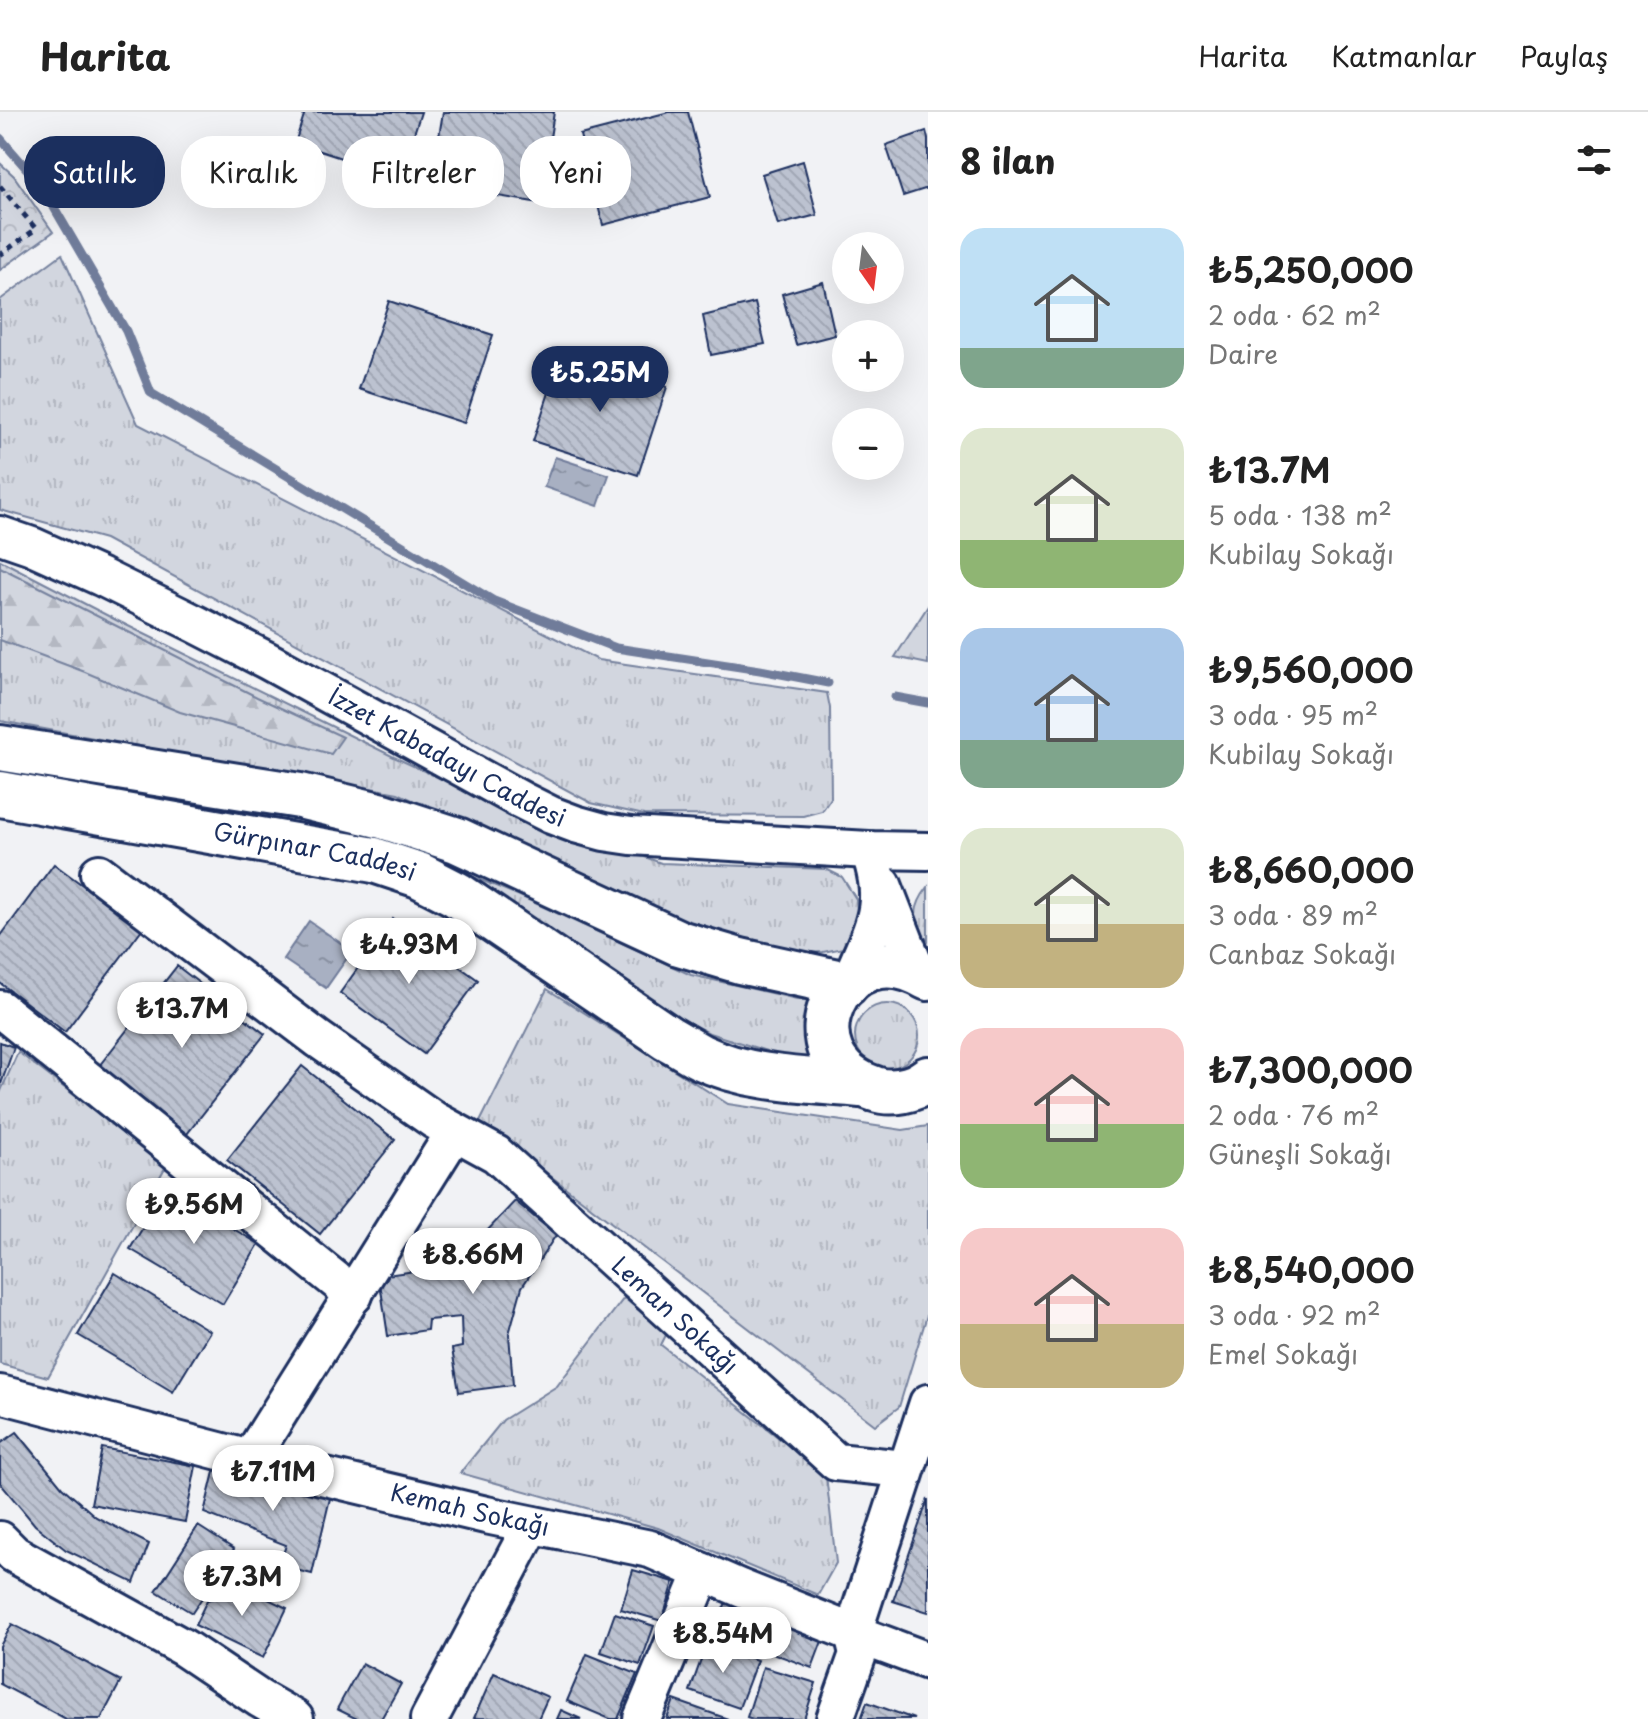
<!DOCTYPE html>
<html lang="tr">
<meta charset="utf-8">
<style>
:root{--surface:#fff;--page:#f6f6f6;--text:#222;--muted:#767676;--line:#e0e0e0;--accent:#1b2f5e}
body{margin:0;font-family:"Playpen Sans",sans-serif;background:var(--page);color:var(--text);height:100vh;display:flex;flex-direction:column;font-size:30px;white-space:nowrap}
*{box-sizing:border-box;margin:0}
p{font-size:26px;color:var(--muted)}
.icon{flex:none;width:44px;height:44px;fill:none;stroke:currentColor;stroke-width:2;stroke-linecap:round;stroke-linejoin:round}
.map{position:relative;flex:1;overflow:hidden}
.sheet{display:flex;flex-direction:column;background:var(--surface);width:720px}
.sheet>*{flex:none}
.guide{position:absolute;left:24px;top:24px;width:760px;height:72px;display:flex;gap:16px}
.needle{width:52px;rotate:166deg}
.controls{position:absolute;left:832px;top:120px;display:grid;gap:16px}
.controls a{display:grid;place-items:center;width:72px;height:72px;border-radius:50%;background:var(--surface);box-shadow:0 8px 32px #0002;font-size:40px}
.price{position:absolute;translate:-50% -68px;padding:0 18px;border-radius:28px;background:#fff;color:#222;font-size:26px;line-height:52px;filter:drop-shadow(0 2px 4px #0008)}
.price::after{content:'';position:absolute;left:50%;top:48px;width:24px;height:18px;margin-left:-12px;background:inherit;clip-path:polygon(0 0,100% 0,50% 100%)}
.price.selected{background:var(--accent);color:#fff}
ul{padding:0;list-style:none}
li{display:flex;align-items:center;gap:24px;height:200px;padding:0 32px}
li span{display:grid;place-items:center;flex:none;width:224px;height:160px;border-radius:24px;color:#555}
li>.icon{margin-inline-start:auto}
span .icon{width:96px;height:96px;fill:#fffc;stroke-width:1}
li b{font-size:34px}
h2{display:flex;justify-content:space-between;align-items:center;height:96px;padding:0 32px;font-size:34px}
.pill{padding:0 28px;border-radius:32px;background:var(--surface);box-shadow:0 8px 32px #0002;font-size:28px;line-height:72px}
.pill.selected{background:var(--accent);color:#fff}
header{display:flex;align-items:center;gap:48px;box-sizing:border-box;height:112px;padding:0 40px;background:var(--surface);border-bottom:2px solid var(--line)}
header strong{font-size:38px}
nav{display:flex;gap:44px;margin-inline-start:auto;font-size:28px}
main{display:flex;flex:1;min-height:0}
.map>svg:first-child{display:block}
.grass{fill:url(#grass-tufts);stroke:#76829e;stroke-width:2}
.forest{fill:url(#forest-firs);stroke:#76829e;stroke-width:2}
.park{fill:url(#park-crowns);stroke:#76829e;stroke-width:2}
.water{fill:url(#water-ripples);stroke:#707c9a;stroke-width:2}
.lines{fill:none;stroke-linecap:round;stroke-linejoin:round}
.stream{stroke:#707c9a;stroke-width:9}
.building{fill:url(#building-back-hatch);stroke:#1b2f5e;stroke-width:2}
.minor-casing{stroke:#1b2f5e;stroke-width:42}
.major-casing{stroke:#1b2f5e;stroke-width:50}
.path{stroke:#1b2f5e;stroke-width:5;stroke-dasharray:6 6;stroke-linecap:butt}
.minor{stroke:#fff;stroke-width:36}
.major{stroke:#fff;stroke-width:44}
.labels{text-anchor:middle;stroke-width:6;stroke-linejoin:round;paint-order:stroke}
.street-label{font-size:24px;fill:#1b2f5e;stroke:#fff}
</style>
<header>
<strong>Harita</strong>
<nav><a>Harita</a><a>Katmanlar</a><a>Paylaş</a></nav>
</header>
<main>
<div class="map">
<svg width="928" height="1607" viewBox="0 0 928 1607">
<defs>
<pattern id="grass-tufts" width="24" height="20" patternUnits="userSpaceOnUse" patternTransform="scale(2)"><rect width="24" height="20" fill="#d2d6df"/><path d="M3 7l-1-3M5 7V3M7 7l1-3M15 17l-1-3M17 17v-4M19 17l1-3" fill="none" stroke="#b4b8c2"/></pattern>
<pattern id="forest-firs" width="22" height="20" patternUnits="userSpaceOnUse" patternTransform="scale(2)"><rect width="22" height="20" fill="#d2d6df"/><path d="M5 1l3.5 6h-7zM16 11l3.5 6h-7z" fill="#b4b8c2"/></pattern>
<pattern id="park-crowns" width="20" height="18" patternUnits="userSpaceOnUse" patternTransform="scale(2)"><rect width="20" height="18" fill="#d2d6df"/><path d="M2 6a3 3 0 1 1 6 0M12 15a3 3 0 1 1 6 0" fill="none" stroke="#b4b8c2"/></pattern>
<pattern id="water-ripples" width="26" height="14" patternUnits="userSpaceOnUse" patternTransform="scale(2)"><rect width="26" height="14" fill="#a8b0c2"/><path d="M2 4q2-2 4 0t4 0M15 11q2-2 4 0t4 0" fill="none" stroke="#8890a1"/></pattern>
<pattern id="building-back-hatch" width="6" height="6" patternUnits="userSpaceOnUse" patternTransform="scale(2)"><rect width="6" height="6" fill="#bcc2d0"/><path d="M-1 5l2 2M0 0l6 6M5-1l2 2" fill="none" stroke="#a1a7b5"/></pattern>
</defs>
<rect width="100%" height="100%" fill="#f1f2f5"/>
<filter id="ink" filterUnits="userSpaceOnUse"><feTurbulence type="fractalNoise" baseFrequency=".0125" numOctaves="2"/><feDisplacementMap in="SourceGraphic" scale="16" xChannelSelector="R" yChannelSelector="G"/><feConvolveMatrix kernelMatrix="1 2 1 2 8 2 1 2 1" color-interpolation-filters="sRGB"/></filter>
<g filter="url(#ink)">
<g class="grass">
<polygon points="62,142 138,312 598,548 827,581 830,596 831,686 822,699 803,704 644,703 591,691 105,427 0,398 0,188"/>
<polygon points="0,448 116,508 394,645 476,683 661,751 826,757 842,765 856,787 858,810 856,821 843,836 823,840 795,842 729,829 459,711 398,681 0,609"/>
<polygon points="457,758 520,784 691,863 819,892 815,954 709,921 640,886 555,822"/>
<path d="M928,775V829C911,810 913,794 928,775Z"/>
<polygon points="547,877 728,992 903,1018 928,1014 928,1200 899,1295 875,1313 480,1010"/>
<circle cx="887" cy="924" r="32"/>
<polygon points="18,940 166,1054 48,1265 0,1252 0,981"/>
<polygon points="624,1186 667,1221 661,1233 826,1363 836,1451 818,1483 658,1416 460,1361 503,1308 557,1274"/>
</g>
<g class="forest">
<polygon points="0,455 257,585 343,625 331,642 180,600 85,560 0,528"/>
<polygon points="928,494 928,552 895,545"/>
</g>
<polygon class="park" points="0,51 14,64 53,120 0,158"/>
<g class="water">
<polygon points="555,345 609,363 598,394 544,375"/>
<polygon points="309,809 352,839 326,876 283,847"/>
</g>
<g class="lines">
<g class="stream">
<polyline points="0,26 41,73 126,219 151,281 494,489 616,536 760,558 828,571"/>
<polyline points="895,585 928,591"/>
</g>
</g>
<g class="building">
<polygon points="305,0 421,0 400,65 295,31"/>
<polygon points="443,0 554,0 540,91 431,73"/>
<polygon points="669,0 688,0 710,85 603,113 580,23"/>
<polygon points="926,19 928,27 928,76 903,84 886,33"/>
<polygon points="803,49 817,103 778,113 762,62"/>
<polygon points="823,170 835,223 796,233 782,182"/>
<polygon points="389,189 493,223 464,311 359,277"/>
<polygon points="755,191 765,232 711,243 703,204"/>
<polygon points="562,241 667,275 638,363 533,329"/>
<polygon points="54,752 142,817 65,920 0,871 0,825"/>
<polygon points="393,807 478,868 424,942 340,881"/>
<polygon points="177,854 265,922 187,1022 99,954"/>
<polygon points="0,930 14,935 0,975"/>
<polygon points="302,954 395,1028 320,1122 227,1048"/>
<polygon points="166,1077 259,1132 223,1192 130,1137"/>
<polygon points="515,1089 556,1123 522,1175 509,1222 513,1273 459,1280 452,1237 462,1235 461,1205 428,1208 427,1218 388,1224 379,1164 422,1158 473,1134"/>
<polygon points="115,1161 210,1219 173,1280 78,1223"/>
<polygon points="17,1320 62,1375 96,1405 149,1432 134,1471 66,1438 35,1413 0,1371 0,1332"/>
<polygon points="102,1336 196,1354 185,1410 91,1392"/>
<polygon points="215,1356 332,1378 312,1462 279,1454 286,1433 204,1401"/>
<polygon points="928,1387 928,1500 893,1489"/>
<polygon points="198,1414 234,1437 192,1501 156,1479"/>
<polygon points="633,1458 674,1470 662,1509 621,1497"/>
<polygon points="224,1466 287,1496 263,1546 195,1513 207,1488 214,1486"/>
<polygon points="729,1483 825,1521 812,1556 714,1519"/>
<polygon points="615,1501 654,1514 640,1553 601,1540"/>
<polygon points="12,1512 121,1569 101,1607 66,1607 0,1572 0,1534"/>
<polygon points="707,1531 757,1548 739,1596 690,1579"/>
<polygon points="587,1542 637,1562 618,1607 610,1607 567,1589"/>
<polygon points="362,1551 401,1572 381,1607 357,1607 337,1597"/>
<polygon points="763,1555 816,1571 804,1607 753,1607 747,1605"/>
<polygon points="494,1561 548,1585 538,1607 474,1606"/>
<polygon points="674,1588 728,1607 667,1607"/>
<polygon points="867,1590 914,1607 861,1607"/>
<polygon points="561,1598 581,1607 557,1607"/>
</g>
<g class="lines">
<defs>
<g id="minor">
<path id="s1" d="M0,423L32,434L101,465L196,512L268,549L521,688L551,703L575,712L604,720L631,724L869,738L928,739"/>
<path id="s2" d="M99,761L318,927L434,1008L496,1042L836,1350L905,1357"/>
<polyline points="883,773 916,858"/>
<path d="M852,865C873,814 889,793 869,738"/>
<polyline points="0,897 354,1183"/>
<path id="s3" d="M0,1282L250,1347L486,1403L650,1437L740,1476L853,1521L928,1549"/>
<polyline points="250,1347 454,1021"/>
<polyline points="0,1428 14,1442 184,1536 260,1587 295,1607"/>
<polyline points="429,1607 532,1413"/>
<polyline points="642,1607 703,1460"/>
<polyline points="835,1607 858,1542 853,1521 928,1291"/>
</g>
<g id="major">
<polyline points="0,636 300,684 383,704 457,728 679,831 740,849 846,872"/>
<path id="s4" d="M0,682L374,748L419,763L456,782L668,926C679,932 690,939 701,945C750,968 808,968 861,973"/>
<path d="M928,866C839,812 780,948 875,977C892,983 914,978 928,967"/>
</g>
</defs>
<use href="#minor" class="minor-casing"/>
<use href="#major" class="major-casing"/>
<polyline class="path" points="0,74 36,117 0,143"/>
<use href="#minor" class="minor"/>
<use href="#major" class="major"/>
</g>
</g>
<g class="labels">
<g class="street-label">
<text dy="8" stroke="none"><textPath href="#s1" startOffset="500">İzzet Kabadayı Caddesi</textPath></text>
<text dy="8" stroke="none"><textPath href="#s4" startOffset="320">Gürpınar Caddesi</textPath></text>
<text dy="8" stroke="none"><textPath href="#s2" startOffset="728">Leman Sokağı</textPath></text>
<text dy="8" stroke="none"><textPath href="#s3" startOffset="484">Kemah Sokağı</textPath></text>
</g>
</g>
</svg>
<div class="controls">
<a><svg class="needle" viewBox="-14 -14 28 28"><path d="M0-13l5 13h-10z" fill="#e53935"/><path d="M0 13l5-13h-10z" fill="#767676"/></svg></a>
<a>+</a>
<a>−</a>
</div>
<b class="price selected" style="left:600px;top:302px">₺5.25M</b>
<b class="price" style="left:409px;top:874px">₺4.93M</b>
<b class="price" style="left:182px;top:938px">₺13.7M</b>
<b class="price" style="left:194px;top:1134px">₺9.56M</b>
<b class="price" style="left:473px;top:1184px">₺8.66M</b>
<b class="price" style="left:273px;top:1401px">₺7.11M</b>
<b class="price" style="left:242px;top:1506px">₺7.3M</b>
<b class="price" style="left:723px;top:1563px">₺8.54M</b>
<div class="guide">
<a class="pill selected">Satılık</a>
<a class="pill">Kiralık</a>
<a class="pill">Filtreler</a>
<a class="pill">Yeni</a>
</div>
</div>
<section class="sheet">
<h2>8 ilan<svg class="icon" aria-label="filters" viewBox="0 0 24 24"><path d="M4 7h16M4 17h16"/><circle cx="9" cy="7" r="2"/><circle cx="15" cy="17" r="2"/></svg></h2>
<ul>
<li><span style="background:linear-gradient(#bfe0f5 75%,#7fa58c 0)"><svg class="icon" aria-label="home" viewBox="0 0 24 24"><path d="M3 11l9-7 9 7M6 9v11h12V9"/></svg></span><div><b>₺5,250,000</b><p>2 oda · 62 m²</p><p>Daire</p></div></li>
<li><span style="background:linear-gradient(#dfe7d0 70%,#8fb573 0)"><svg class="icon" aria-label="home" viewBox="0 0 24 24"><path d="M3 11l9-7 9 7M6 9v11h12V9"/></svg></span><div><b>₺13.7M</b><p>5 oda · 138 m²</p><p>Kubilay Sokağı</p></div></li>
<li><span style="background:linear-gradient(#a9c7e8 70%,#7fa58c 0)"><svg class="icon" aria-label="home" viewBox="0 0 24 24"><path d="M3 11l9-7 9 7M6 9v11h12V9"/></svg></span><div><b>₺9,560,000</b><p>3 oda · 95 m²</p><p>Kubilay Sokağı</p></div></li>
<li><span style="background:linear-gradient(#dfe7d0 60%,#c2b280 0)"><svg class="icon" aria-label="home" viewBox="0 0 24 24"><path d="M3 11l9-7 9 7M6 9v11h12V9"/></svg></span><div><b>₺8,660,000</b><p>3 oda · 89 m²</p><p>Canbaz Sokağı</p></div></li>
<li><span style="background:linear-gradient(#f6c9c9 60%,#8fb573 0)"><svg class="icon" aria-label="home" viewBox="0 0 24 24"><path d="M3 11l9-7 9 7M6 9v11h12V9"/></svg></span><div><b>₺7,300,000</b><p>2 oda · 76 m²</p><p>Güneşli Sokağı</p></div></li>
<li><span style="background:linear-gradient(#f6c9c9 60%,#c2b280 0)"><svg class="icon" aria-label="home" viewBox="0 0 24 24"><path d="M3 11l9-7 9 7M6 9v11h12V9"/></svg></span><div><b>₺8,540,000</b><p>3 oda · 92 m²</p><p>Emel Sokağı</p></div></li>
</ul>
</section>
</main>
